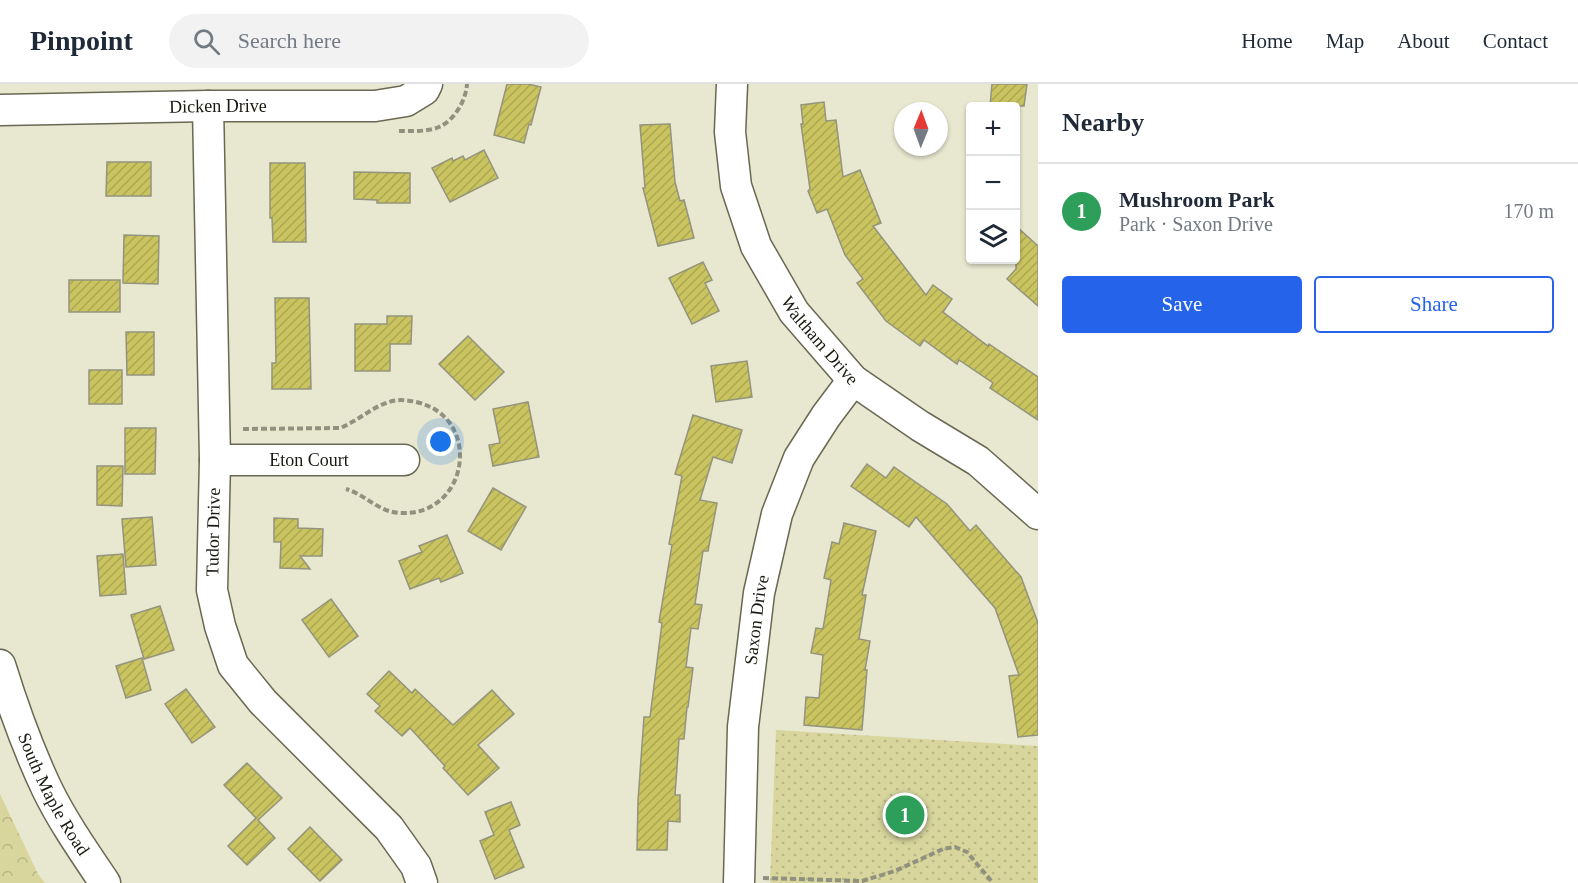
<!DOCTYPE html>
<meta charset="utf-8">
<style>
:root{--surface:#fff;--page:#f2f2f3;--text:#1f2937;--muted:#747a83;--line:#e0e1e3;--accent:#2563eb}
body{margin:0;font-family:Georgia,serif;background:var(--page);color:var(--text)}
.controls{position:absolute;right:18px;top:18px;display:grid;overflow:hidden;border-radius:6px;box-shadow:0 2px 4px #0004}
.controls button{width:54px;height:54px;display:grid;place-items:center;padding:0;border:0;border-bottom:2px solid var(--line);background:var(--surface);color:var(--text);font:30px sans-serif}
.compass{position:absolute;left:894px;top:18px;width:54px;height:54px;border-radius:50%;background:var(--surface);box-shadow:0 2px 4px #0004;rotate:1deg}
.you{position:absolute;left:441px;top:358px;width:21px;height:21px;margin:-15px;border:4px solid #fff;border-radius:50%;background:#1a73e8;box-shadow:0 0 0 9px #1a73e833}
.badge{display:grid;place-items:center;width:39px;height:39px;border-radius:50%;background:var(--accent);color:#fff;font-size:20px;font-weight:700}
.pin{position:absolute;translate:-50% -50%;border:3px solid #fff;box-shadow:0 2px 6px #0006}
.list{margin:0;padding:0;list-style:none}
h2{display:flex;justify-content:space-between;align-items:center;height:78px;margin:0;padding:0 24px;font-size:26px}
h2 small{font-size:20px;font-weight:400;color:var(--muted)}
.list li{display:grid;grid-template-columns:39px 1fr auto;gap:18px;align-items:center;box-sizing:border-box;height:96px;padding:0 24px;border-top:2px solid var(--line)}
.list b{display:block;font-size:22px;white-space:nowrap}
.list p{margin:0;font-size:20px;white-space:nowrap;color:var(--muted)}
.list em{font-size:20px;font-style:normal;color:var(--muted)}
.actions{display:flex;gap:12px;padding:18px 24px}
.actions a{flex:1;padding:14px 0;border:2px solid var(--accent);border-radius:6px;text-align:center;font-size:21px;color:var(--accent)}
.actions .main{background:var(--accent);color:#fff}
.icon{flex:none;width:33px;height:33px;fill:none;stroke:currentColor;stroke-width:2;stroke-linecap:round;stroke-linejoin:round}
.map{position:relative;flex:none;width:1038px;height:799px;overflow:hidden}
header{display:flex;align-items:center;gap:36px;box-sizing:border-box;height:84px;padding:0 30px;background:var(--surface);border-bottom:2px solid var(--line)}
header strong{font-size:28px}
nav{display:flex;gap:33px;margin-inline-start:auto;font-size:21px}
.search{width:420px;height:54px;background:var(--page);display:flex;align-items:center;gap:15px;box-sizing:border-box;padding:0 21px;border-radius:33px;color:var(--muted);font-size:22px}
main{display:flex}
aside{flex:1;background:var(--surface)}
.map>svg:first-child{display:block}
.forest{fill:url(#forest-crowns)}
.park{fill:url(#park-dots)}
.building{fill:url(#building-hatch);stroke:#94947e;stroke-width:1.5}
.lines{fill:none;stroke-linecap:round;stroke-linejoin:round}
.minor-casing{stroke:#696853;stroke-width:33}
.path{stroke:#91917f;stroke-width:4;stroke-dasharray:6 3;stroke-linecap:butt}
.minor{stroke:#fff;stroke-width:30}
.labels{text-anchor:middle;stroke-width:5;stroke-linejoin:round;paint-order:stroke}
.street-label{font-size:18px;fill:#1a1911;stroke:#fff}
</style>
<header>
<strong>Pinpoint</strong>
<div class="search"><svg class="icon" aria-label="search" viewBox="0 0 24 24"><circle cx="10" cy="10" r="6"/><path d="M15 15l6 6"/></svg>Search here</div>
<nav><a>Home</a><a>Map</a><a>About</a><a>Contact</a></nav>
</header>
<main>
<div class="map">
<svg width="1038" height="799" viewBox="0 0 1038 799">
<defs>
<pattern id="forest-crowns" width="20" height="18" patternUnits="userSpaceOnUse" patternTransform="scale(1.5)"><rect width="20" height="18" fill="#d8d69d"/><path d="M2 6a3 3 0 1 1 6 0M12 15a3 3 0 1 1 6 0" fill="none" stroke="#b9b786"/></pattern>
<pattern id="park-dots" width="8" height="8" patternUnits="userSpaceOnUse" patternTransform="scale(1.5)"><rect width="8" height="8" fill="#d8d69d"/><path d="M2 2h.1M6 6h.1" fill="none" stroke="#b9b786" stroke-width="1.8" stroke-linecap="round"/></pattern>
<pattern id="building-hatch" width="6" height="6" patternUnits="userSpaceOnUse" patternTransform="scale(1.5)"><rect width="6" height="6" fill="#c9c460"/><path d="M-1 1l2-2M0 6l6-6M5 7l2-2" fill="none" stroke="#aca852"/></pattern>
</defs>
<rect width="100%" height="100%" fill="#e8e8d0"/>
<path class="forest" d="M0,710L38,790L45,799H0Z"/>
<path class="park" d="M776,646L1038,662V799H770Z"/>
<g class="building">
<path d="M507,0H528L541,3L531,41L529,40L524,59L494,51Z"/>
<path d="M992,0H1027L1024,22H990Z"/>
<path d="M824,18L826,37L836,36L843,93L860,86L881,139L873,142L926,211L933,201L952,215L943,228L988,262L989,260L1038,293V336L990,304L993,299L959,276L957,280L924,256L920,262L886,237L857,199L863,195L845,171L827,125L817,129L808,107L810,105L801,40H803L801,21Z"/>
<path d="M670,40L675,98L680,117L684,116L694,154L658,162L643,104H645L640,41Z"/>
<path d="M484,66L498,94L450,118L432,84L452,74L453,77L463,72L465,76Z"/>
<path d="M107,78H151V112H106Z"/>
<path d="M270,79H305L306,158H273L272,134H270Z"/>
<path d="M354,88L410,89V119H377V116L354,115Z"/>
<path d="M1016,142L1038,162V222L1007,195L1016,185Z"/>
<path d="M124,151L159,152L158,200L123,199Z"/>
<path d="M703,178L712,196L705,199L719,227L692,240L669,194Z"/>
<rect x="69" y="196" width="51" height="32"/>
<path d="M275,214H309L311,305H272V279H276Z"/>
<path d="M387,232H412L411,260H390V287H355V240H387Z"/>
<path d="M126,248H154V291H127Z"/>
<path d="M468,252L504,288L475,316L439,280Z"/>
<path d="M747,277L752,313L716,318L711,282Z"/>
<rect x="89" y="286" width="33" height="34"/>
<path d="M528,318L539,373L493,382L489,361L500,359L493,325Z"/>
<path d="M693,331L742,346L732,379L713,373L700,416L717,419L708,467H703L695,520L702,521L698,545L691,544L686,583L693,584L688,623H687L684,655H679L675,711H680V738L668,737L667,766H637L638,717L644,633H650L662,539L659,538L672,461L669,460L682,392L675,390Z"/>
<path d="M125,344H156L155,390H125Z"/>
<path d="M867,380L886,394L894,383L947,420L970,447L976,441L1021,493L1038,539V651L1018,653L1009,592L1019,591L995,524L916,433L909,443L851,402Z"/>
<path d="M97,382H123L122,422L97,421Z"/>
<path d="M493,404L526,423L501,466L468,447Z"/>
<path d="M152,433L156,481L126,483L122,435Z"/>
<path d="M274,434L298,435V444L323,445L322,472H300L310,485L280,484L281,458H274Z"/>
<path d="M844,439L876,447L862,511H866L859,555L870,557L865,586H867L862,646L804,641L806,613L819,614L823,571L811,569L816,544L823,545L831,496L824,494L832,458L839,460Z"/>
<path d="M447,451L463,489L441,498L439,494L410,505L399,477L422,468L419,462Z"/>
<path d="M123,470L126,510L100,512L97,472Z"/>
<path d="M331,515L358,552L329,573L302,536Z"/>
<path d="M160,522L174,566L144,575L131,531Z"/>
<path d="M142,574L151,606L126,614L116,582Z"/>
<path d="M389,587L412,609L415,605L453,641L492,606L514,630L478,661L499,684L468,711L443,684L445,682L410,644L402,652L375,627L380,622L367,610Z"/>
<path d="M186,605L215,643L192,659L165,620Z"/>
<path d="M247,679L282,714L258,736L275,754L247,781L228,762L256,734L224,701Z"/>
<path d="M511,718L520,741L509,746L524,783L495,795L480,757L494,751L485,728Z"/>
<path d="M310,743L342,776L320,797L288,765Z"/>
</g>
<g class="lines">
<defs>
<g id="minor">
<path id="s1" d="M732,0L730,48L736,102L756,162L794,228L853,296L920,342L978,377L1038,430"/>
<path d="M208,22L215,376L212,506L220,542L233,581L263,618L389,744L416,782L422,799"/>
<path id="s2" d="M0,26L208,22H375L406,17L424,6L427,0"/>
<path id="s3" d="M215,376H404"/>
<path id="s4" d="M0,581C13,623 28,665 47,705C63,738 85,769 105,799"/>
<path id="s5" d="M739,799L743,643L759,509L777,430L799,374L826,332L853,296"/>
</g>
</defs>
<use href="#minor" class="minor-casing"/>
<g class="path">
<path d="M399,47C411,47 428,48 439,43C455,36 466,16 467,0"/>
<path d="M243,345L340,344C358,337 372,323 389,318C398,315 407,316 416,318C484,333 469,433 400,429C378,428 365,410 346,405"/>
<path d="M763,794L862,797L895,787L943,765L955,763L967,768L993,799"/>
</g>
<use href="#minor" class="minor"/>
</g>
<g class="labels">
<g class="street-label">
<text dy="6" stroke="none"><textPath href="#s2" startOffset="218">Dicken Drive</textPath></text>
<text dy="6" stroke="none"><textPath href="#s1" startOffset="280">Waltham Drive</textPath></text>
<text dy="6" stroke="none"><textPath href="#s3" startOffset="94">Eton Court</textPath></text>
<text transform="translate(213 448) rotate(-89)" y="6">Tudor Drive</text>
<text dy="6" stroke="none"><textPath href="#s5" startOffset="264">Saxon Drive</textPath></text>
<text dy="6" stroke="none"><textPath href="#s4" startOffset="140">South Maple Road</textPath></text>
</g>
</g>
</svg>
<div class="controls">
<button>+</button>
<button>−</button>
<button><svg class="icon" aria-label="layers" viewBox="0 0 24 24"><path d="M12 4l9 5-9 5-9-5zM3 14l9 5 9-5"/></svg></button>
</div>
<svg class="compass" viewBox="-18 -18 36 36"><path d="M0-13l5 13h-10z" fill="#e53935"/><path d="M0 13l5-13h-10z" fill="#747a83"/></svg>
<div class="you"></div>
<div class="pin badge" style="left:905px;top:731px;background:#2e9e5b">1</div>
</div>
<aside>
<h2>Nearby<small></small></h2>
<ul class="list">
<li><span class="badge" style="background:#2e9e5b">1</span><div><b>Mushroom Park</b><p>Park · Saxon Drive</p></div><em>170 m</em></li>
</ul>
<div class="actions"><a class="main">Save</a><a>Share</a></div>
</aside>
</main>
